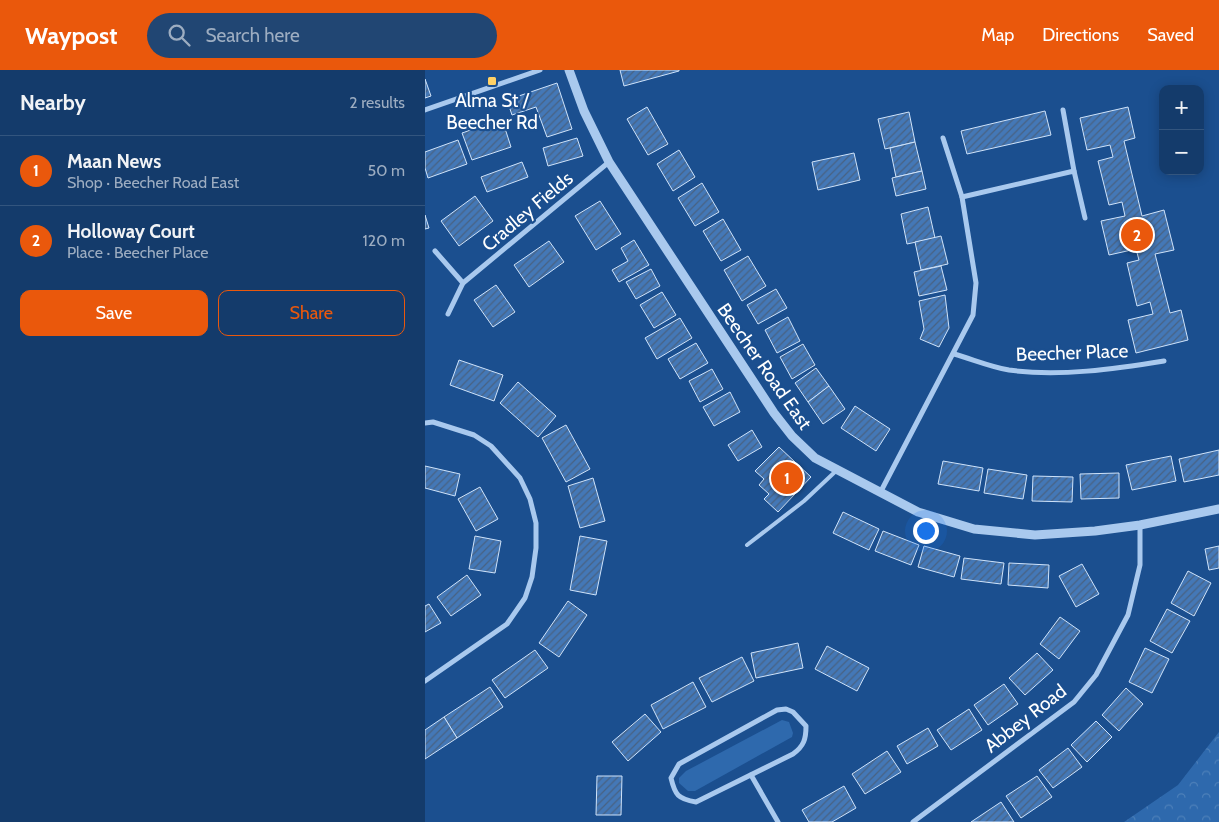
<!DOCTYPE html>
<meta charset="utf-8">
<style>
:root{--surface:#143b6b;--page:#214673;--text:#f1f3f6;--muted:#9dadc1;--line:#33557e;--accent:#ea580c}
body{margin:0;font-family:Cabin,sans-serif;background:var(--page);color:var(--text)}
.controls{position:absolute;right:15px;top:15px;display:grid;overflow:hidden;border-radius:10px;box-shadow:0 2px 12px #0003}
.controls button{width:45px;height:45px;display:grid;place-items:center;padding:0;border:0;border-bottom:1px solid var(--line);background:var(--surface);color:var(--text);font:25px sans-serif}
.you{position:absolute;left:500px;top:460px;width:18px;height:18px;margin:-12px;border:4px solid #fff;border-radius:50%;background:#1a73e8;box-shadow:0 0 0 8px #1a73e833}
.badge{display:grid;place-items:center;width:32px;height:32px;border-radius:50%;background:var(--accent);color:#fff;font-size:16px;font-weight:700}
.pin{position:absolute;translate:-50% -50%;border:2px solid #fff;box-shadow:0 1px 5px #0006}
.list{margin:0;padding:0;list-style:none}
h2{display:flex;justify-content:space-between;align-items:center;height:65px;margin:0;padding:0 20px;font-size:21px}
h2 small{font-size:16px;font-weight:400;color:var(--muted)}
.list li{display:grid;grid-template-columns:32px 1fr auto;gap:15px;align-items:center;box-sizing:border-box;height:70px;padding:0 20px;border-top:1px solid var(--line)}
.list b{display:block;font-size:19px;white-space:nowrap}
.list p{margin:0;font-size:16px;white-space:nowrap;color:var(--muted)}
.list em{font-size:16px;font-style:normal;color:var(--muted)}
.actions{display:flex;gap:10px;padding:15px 20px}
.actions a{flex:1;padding:11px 0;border:1px solid var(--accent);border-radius:10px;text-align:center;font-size:18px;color:var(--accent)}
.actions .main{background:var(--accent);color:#fff}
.icon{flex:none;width:28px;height:28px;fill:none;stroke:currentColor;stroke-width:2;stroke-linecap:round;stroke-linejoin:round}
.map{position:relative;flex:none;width:794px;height:752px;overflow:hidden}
header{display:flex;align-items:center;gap:30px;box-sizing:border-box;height:70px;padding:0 25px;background:var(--accent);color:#fff}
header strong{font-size:24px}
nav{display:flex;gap:28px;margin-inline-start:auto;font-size:18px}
.search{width:350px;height:45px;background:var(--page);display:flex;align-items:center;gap:12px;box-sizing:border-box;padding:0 18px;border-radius:28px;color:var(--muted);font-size:19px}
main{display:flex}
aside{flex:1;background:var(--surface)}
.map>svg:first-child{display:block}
.grass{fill:#2e69ad}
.forest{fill:url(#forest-crowns)}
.building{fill:url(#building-hatch);stroke:#cfe3fa}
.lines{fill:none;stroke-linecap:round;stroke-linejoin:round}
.service{stroke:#a9c9ee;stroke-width:4}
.minor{stroke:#a9c9ee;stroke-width:5}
.tertiary{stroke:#a9c9ee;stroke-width:9}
.poi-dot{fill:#ffd166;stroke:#1b4f8f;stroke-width:2}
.labels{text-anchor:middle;stroke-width:4.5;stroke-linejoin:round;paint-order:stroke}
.poi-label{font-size:19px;fill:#fff;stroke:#1b4f8f}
.street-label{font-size:19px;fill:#fff;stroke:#1b4f8f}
</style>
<header>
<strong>Waypost</strong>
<div class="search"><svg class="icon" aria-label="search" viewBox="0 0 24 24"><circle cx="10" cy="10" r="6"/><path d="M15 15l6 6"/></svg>Search here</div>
<nav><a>Map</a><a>Directions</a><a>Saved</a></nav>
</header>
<main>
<aside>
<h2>Nearby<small>2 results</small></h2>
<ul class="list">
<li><span class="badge">1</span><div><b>Maan News</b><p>Shop · Beecher Road East</p></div><em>50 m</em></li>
<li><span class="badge">2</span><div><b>Holloway Court</b><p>Place · Beecher Place</p></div><em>120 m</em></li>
</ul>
<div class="actions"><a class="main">Save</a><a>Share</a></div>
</aside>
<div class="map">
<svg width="794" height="752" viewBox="0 0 794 752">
<defs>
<pattern id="forest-crowns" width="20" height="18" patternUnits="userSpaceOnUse" patternTransform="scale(1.25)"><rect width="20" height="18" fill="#2e69ad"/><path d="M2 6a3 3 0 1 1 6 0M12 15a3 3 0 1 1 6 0" fill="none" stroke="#4d80b9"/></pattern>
<pattern id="building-hatch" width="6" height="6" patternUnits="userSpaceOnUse" patternTransform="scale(1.25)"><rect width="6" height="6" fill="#4478b7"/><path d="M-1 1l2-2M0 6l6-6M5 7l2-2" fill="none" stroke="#486282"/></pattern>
</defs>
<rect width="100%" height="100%" fill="#1b4f8f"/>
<path class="grass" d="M357,650L364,652L368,663L367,667L270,721H263L254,713V708L261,701Z"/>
<path class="forest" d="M794,662V752H699L753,715Z"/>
<g class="building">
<path d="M195,0H254V1L199,16Z"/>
<path d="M0,9L6,26L0,28Z"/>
<path d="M132,13L147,59L122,67L111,37L87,45L82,30Z"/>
<path d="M222,37L243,74L223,85L202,49Z"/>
<path d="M703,37L710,68L699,71L717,146L739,140L749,180L730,184L745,243L756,240L763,270L711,283L703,250L728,244L725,232L712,236L702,193L714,190L711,179L684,185L676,151L700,146L697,132L684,135L673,91L688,87L685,75L662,80L655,48Z"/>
<path d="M620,41L626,65L542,84L536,61Z"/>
<path d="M484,42L490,72L460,79L453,49Z"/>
<path d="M77,49L86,77L47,90L37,63Z"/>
<path d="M152,68L158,86L123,96L118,78Z"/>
<path d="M33,70L42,94L3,108L0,98V82Z"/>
<path d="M490,72L497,101L471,107L465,78Z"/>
<path d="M254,80L270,107L248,121L232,94Z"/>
<path d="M429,83L435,110L393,120L387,92Z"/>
<path d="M97,92L103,107L62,122L56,107Z"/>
<path d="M497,101L501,119L471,126L467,108Z"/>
<path d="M277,113L294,142L270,156L253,128Z"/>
<path d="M50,126L68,151L34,176L16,151Z"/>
<path d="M175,131L196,164L171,180L150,146Z"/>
<path d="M503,137L510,168L482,174L476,144Z"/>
<path d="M0,145L4,158L0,159Z"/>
<path d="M298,149L316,180L296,191L278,161Z"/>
<path d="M516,166L523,194L496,200L490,172Z"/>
<path d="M209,170L224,195L194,212L187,200L203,191L196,178Z"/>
<path d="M124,171L139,192L104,217L89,195Z"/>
<path d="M323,186L341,216L317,231L299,200Z"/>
<path d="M516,196L522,220L494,226L489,202Z"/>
<path d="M226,199L235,216L211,229L201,212Z"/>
<path d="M71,215L90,242L68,257L49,230Z"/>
<path d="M351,219L362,238L333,254L322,235Z"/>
<path d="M237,222L251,245L229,258L215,235Z"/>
<path d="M520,225L524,258L514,277L495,269L499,259L494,231Z"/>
<path d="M363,247L375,271L352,283L340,260Z"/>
<path d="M255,248L267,268L232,289L220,268Z"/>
<path d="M271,273L283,293L255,309L243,289Z"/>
<path d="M378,274L390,295L367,309L355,287Z"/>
<path d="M34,290L78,305L69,331L25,315Z"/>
<path d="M391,298L404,316L383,332L370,313Z"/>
<path d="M287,299L298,319L275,332L264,311Z"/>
<path d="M93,312L131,346L113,367L75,333Z"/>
<path d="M404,316L420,339L398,354L383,332Z"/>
<path d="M305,322L315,342L289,356L278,337Z"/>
<path d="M430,336L465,359L451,381L416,358Z"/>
<path d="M141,355L165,399L141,412L117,368Z"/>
<path d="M327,360L337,377L313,391L303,375Z"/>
<path d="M354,377L386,407L353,442L339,429L344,424L334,415L339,409L330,401Z"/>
<path d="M794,380V405L759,412L754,389Z"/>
<path d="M746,386L751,411L707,420L701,395Z"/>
<path d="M518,391L558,398L554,421L513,414Z"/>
<path d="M0,396L35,404L30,426L0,418Z"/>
<path d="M563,399L602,405L598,429L559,423Z"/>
<path d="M694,403V428L656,429L655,404Z"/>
<path d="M608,406L648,407L647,432L607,431Z"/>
<path d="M168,408L180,451L155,458L143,416Z"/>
<path d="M55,417L73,449L51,461L33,429Z"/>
<path d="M418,442L454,459L444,480L408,463Z"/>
<path d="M458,461L494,475L486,495L450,481Z"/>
<path d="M50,466L76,471L70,503L44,499Z"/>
<path d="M155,466L182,471L171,525L145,520Z"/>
<path d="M499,476L535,486L529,507L493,497Z"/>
<path d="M794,476V498L784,500L780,479Z"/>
<path d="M539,488L579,493L576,514L536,509Z"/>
<path d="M584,493L624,495L623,518L583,515Z"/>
<path d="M657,494L674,524L651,537L634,506Z"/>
<path d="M763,501L786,513L769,546L746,533Z"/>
<path d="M42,505L56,525L26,546L12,527Z"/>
<path d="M143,531L162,545L134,587L114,573Z"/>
<path d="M4,534L16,553L0,562V536Z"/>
<path d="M742,539L765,551L747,583L725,571Z"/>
<path d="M635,547L655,561L634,589L615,574Z"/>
<path d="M373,573L378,598L331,608L326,583Z"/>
<path d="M402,576L444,598L432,621L390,599Z"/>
<path d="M720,578L744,589L727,623L704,612Z"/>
<path d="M110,580L123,598L80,628L67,610Z"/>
<path d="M612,583L628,600L600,625L584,608Z"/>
<path d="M317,587L329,611L287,632L274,608Z"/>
<path d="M268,612L281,637L238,659L226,635Z"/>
<path d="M579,614L593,634L563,655L549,635Z"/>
<path d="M65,617L78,637L32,668L19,647Z"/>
<path d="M701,618L718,634L694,661L677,645Z"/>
<path d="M544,639L557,660L526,680L512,660Z"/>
<path d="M220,644L236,662L203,691L187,672Z"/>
<path d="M19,647L32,668L0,689V660Z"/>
<path d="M671,651L687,667L662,692L646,675Z"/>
<path d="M503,658L513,676L482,694L472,676Z"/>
<path d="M643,678L657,697L628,718L614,700Z"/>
<path d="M462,681L476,702L440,724L427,704Z"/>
<path d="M172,706H197L196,745H171Z"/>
<path d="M612,706L627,727L596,748L581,726Z"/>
<path d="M419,716L431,738L407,752H384L377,740Z"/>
<path d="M576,732L589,752H546Z"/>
</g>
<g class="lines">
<path class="service" d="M322,475L379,431L412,400"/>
<g class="minor">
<path d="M0,40L115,0"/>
<path d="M638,40L649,101"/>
<path d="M537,127L649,101L660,148"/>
<path d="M10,181L38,213L23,244"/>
<path d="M38,213L184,92"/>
<path d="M529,284C547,289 566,297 584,300C633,307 691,299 739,291"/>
<path d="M0,353L8,352L30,359L49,365L66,376L95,408L105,429L111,453V478L107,507L100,528L82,554L0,611"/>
<path d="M455,423L548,245L551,213L537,127L518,68"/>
<path d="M361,639L368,642L381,656C381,669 379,676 368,684L271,732C253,729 250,725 246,708L254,694L352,640Z"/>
<path d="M326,705L353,752"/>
<path d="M488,752L649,632L671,605L703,545L715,495V455"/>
</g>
<path class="tertiary" d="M144,0L159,41L184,92L349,343L367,366L390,388L493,442L549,459L610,465L670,461L715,455L794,439"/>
</g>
<rect class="poi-dot" x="62" y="6" width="10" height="10" rx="2.5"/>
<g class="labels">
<g class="poi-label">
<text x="67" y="37">Alma St /<tspan x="67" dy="22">Beecher Rd</tspan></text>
</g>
<g class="street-label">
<text transform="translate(102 141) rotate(-40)" y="7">Cradley Fields</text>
<text transform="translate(647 282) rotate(-2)" y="7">Beecher Place</text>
<text transform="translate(340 296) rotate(55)" y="7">Beecher Road East</text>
<text transform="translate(600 648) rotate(-38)" y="7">Abbey Road</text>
</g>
</g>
</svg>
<div class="controls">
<button>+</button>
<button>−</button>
</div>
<div class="you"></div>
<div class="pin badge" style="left:362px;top:408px">1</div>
<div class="pin badge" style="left:712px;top:165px">2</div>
</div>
</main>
